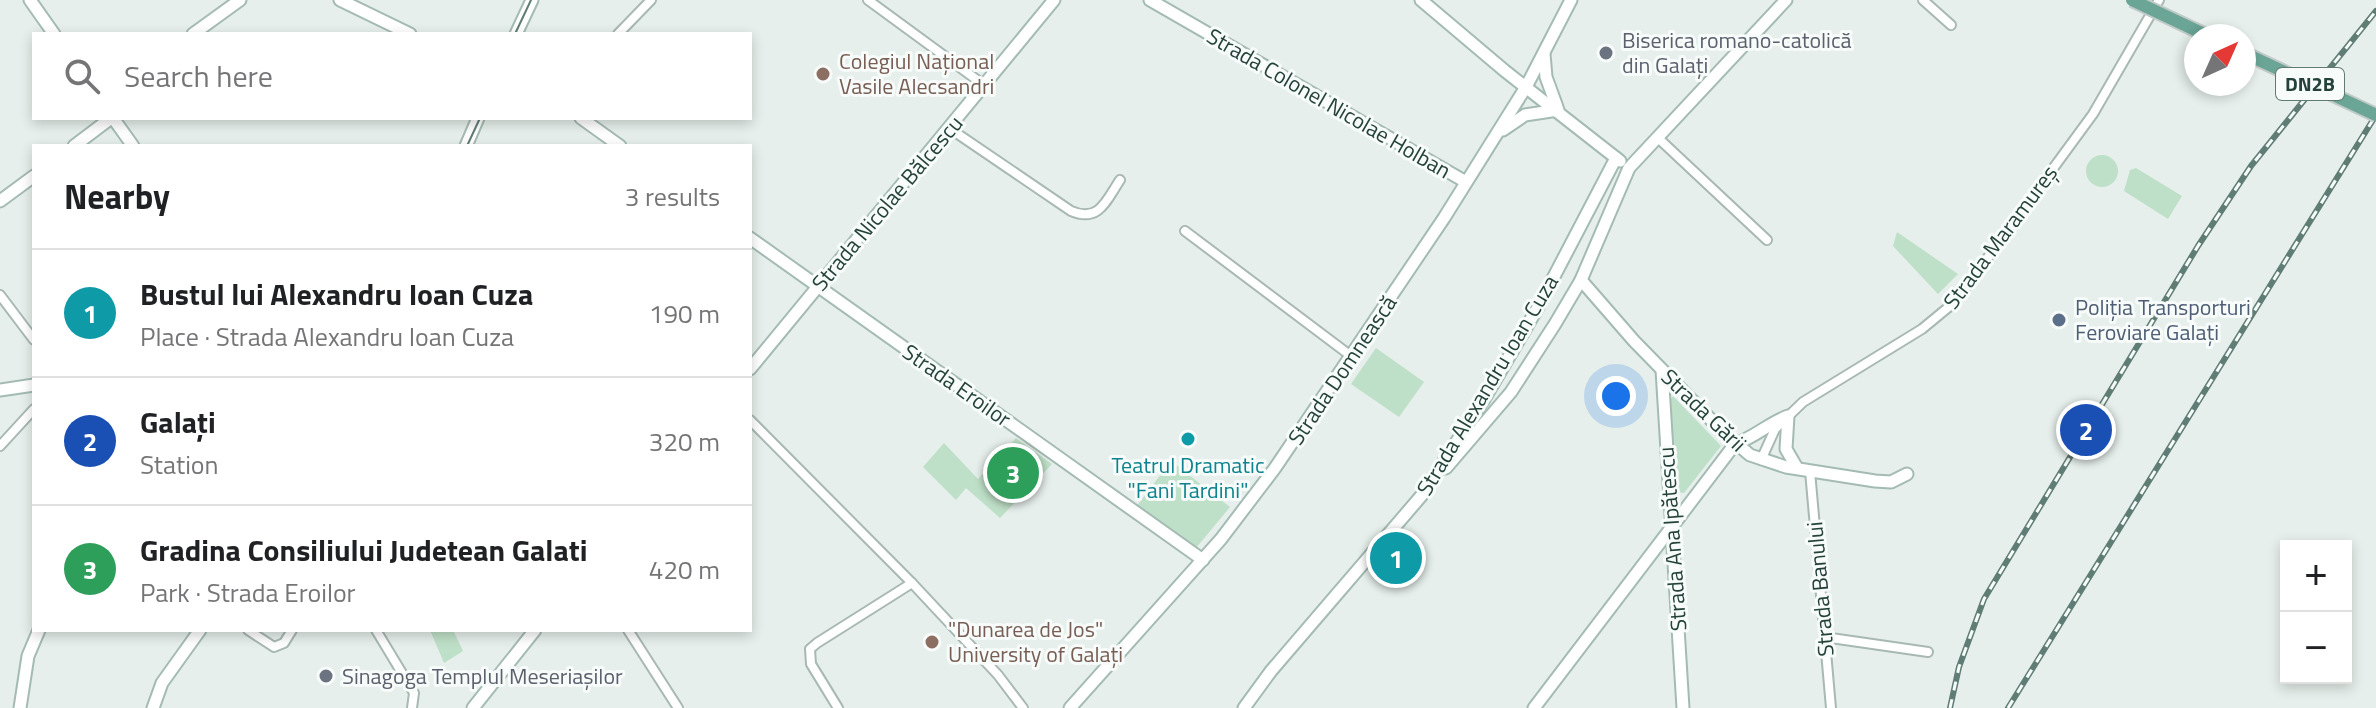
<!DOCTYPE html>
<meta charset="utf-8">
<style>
:root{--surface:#fff;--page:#f2f2f2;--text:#202124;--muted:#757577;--line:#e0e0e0;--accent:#2563eb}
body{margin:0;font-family:"Titillium Web",sans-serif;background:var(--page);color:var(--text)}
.controls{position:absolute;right:24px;bottom:24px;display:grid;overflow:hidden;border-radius:0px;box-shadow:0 4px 12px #0003}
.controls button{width:72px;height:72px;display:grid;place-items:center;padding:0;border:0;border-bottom:2px solid var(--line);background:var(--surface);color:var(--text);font:40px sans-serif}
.compass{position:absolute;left:2184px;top:24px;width:72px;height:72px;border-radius:50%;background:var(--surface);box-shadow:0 4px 12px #0003;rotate:45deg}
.you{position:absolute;left:1616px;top:396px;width:28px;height:28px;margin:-20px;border:6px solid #fff;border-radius:50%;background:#1a73e8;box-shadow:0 0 0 12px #1a73e833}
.badge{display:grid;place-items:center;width:52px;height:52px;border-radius:50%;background:var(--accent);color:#fff;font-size:26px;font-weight:700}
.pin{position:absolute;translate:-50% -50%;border:4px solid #fff;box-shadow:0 2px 8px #0006}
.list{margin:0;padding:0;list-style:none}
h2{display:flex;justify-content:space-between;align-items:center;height:104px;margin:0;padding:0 32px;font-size:34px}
h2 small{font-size:26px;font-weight:400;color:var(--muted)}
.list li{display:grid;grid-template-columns:52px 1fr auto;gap:24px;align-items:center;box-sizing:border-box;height:128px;padding:0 32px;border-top:2px solid var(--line)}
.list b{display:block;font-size:30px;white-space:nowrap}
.list p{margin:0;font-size:26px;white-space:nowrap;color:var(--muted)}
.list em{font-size:26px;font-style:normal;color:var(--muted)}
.icon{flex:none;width:44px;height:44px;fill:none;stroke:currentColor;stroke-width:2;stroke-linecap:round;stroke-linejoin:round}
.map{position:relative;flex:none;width:2376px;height:708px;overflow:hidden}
.search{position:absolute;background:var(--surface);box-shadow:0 4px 12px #0003;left:32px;top:32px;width:720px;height:88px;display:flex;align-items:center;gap:20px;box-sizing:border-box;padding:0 28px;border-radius:0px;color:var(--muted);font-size:30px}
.panel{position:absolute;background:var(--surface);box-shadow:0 4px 12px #0003;left:32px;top:144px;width:720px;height:488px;border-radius:0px}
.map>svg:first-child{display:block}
.green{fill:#bfe0c8}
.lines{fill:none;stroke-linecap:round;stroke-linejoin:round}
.street-casing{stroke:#a8b8b2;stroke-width:12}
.secondary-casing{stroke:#a4bbb3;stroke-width:15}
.street{stroke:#fff;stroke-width:8}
.secondary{stroke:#fff;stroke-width:11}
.tram{stroke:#5f7d75;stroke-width:2}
.rail-casing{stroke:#5f7d75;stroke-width:6}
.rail{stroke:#f7fbf9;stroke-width:3;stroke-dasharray:9;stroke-linecap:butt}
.primary-bridge-casing{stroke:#c2cac8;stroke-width:16;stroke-linecap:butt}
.primary-bridge{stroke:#6aa596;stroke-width:12}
.worship-dot{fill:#6b7280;stroke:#f7fbf9;stroke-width:3}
.education-dot{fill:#8d6e63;stroke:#f7fbf9;stroke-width:3}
.service-dot{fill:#5c6f8a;stroke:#f7fbf9;stroke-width:3}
.culture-dot{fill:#0f9aa8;stroke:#f7fbf9;stroke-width:3}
.labels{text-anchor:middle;stroke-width:6;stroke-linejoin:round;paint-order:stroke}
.shield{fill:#f7fbf9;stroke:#637a73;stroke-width:2}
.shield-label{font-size:20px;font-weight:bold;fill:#24423a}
.worship-label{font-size:22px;fill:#5b616d;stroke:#f7fbf9;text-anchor:start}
.education-label{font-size:22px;fill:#785e54;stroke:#f7fbf9;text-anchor:start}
.street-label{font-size:22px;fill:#24423a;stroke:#f7fbf9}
.service-label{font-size:22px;fill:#4e5e75;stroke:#f7fbf9;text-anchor:start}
.culture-label{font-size:22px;fill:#0d838f;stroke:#f7fbf9}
</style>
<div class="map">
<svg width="2376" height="708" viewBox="0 0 2376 708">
<rect width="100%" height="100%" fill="#e6efeb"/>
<g class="green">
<circle cx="2102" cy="171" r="16"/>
<path d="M2136,168L2182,196L2168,219L2124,191L2130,170Z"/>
<path d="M1897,232L1958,274L1938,294L1893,246Z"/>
<path d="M1376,348L1424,382L1399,417L1351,384Z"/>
<path d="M1673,396L1721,446L1684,493L1678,492L1676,488L1671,399Z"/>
<path d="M1016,438L1052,464L1000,518L966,488L956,500L923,467L944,443L978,479Z"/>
<path d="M1171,461L1230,507L1196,548L1136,507Z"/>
<path d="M430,630H453L463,651L444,663Z"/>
</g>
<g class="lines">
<defs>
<g id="street">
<path d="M868,0L984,85"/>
<path d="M1923,0L1951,25"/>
<path d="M618,34L651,0"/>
<path d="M949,128L1071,211C1099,223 1106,201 1120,180"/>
<path d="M1657,137L1767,240"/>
<path d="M1185,231L1351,356"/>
<path d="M0,295L34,340"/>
<path d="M750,420L912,583L998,675L1023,708"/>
<path d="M0,446L34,409"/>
<path d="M1761,460L1775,429L1803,402L1922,329L1956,301L2093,114L2159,0"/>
<path d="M1810,471L1831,708"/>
<path d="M248,630L274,647L284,643L292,630"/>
<path d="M376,630L414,693L412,708"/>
<path d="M628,630L678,708"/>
<path d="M1824,637L1928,652"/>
<path d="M838,708L811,664L810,649L817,643L912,583"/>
</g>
<g id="secondary">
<path d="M30,0L54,34"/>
<path d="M340,0L410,34"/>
<path d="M1150,0L1466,182"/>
<path d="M1421,0L1505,71L1620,161"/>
<path d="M193,34L240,0"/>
<path d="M516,34L532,0"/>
<path d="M1544,54L1546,77L1557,107"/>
<path d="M113,118L133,146"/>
<path d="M581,118L620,146"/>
<path d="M1503,130L1525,115L1558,110"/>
<path d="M74,146L111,118"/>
<path d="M466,146L478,118"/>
<path d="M0,201L34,176"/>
<path d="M750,238L1203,560"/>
<path d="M1581,280L1634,341L1724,433L1750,455L1786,467L1875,481L1891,482L1907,474"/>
<path d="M750,369L1054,0"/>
<path d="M1662,370L1683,708"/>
<path d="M0,390L34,385"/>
<path d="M1735,444C1755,437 1769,423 1788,416L1786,449L1797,468"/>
<path d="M1446,468L1511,392L1555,324L1581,280L1629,168L1786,0"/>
<path d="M20,708L28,656L39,630"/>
<path d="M153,708L162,683L200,630"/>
<path d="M473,708L535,630"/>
<path d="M1070,708L1221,539L1275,468L1444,218L1526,87L1571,0"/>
<path d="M1244,708L1271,671L1422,495L1483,401L1537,309L1616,158"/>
<path d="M1534,708L1735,444"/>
</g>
</defs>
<use href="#street" class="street-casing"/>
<use href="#secondary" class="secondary-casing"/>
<use href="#street" class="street"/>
<use href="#secondary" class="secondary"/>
<g class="tram">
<path d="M515,34L531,0"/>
<path d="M467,146L480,118"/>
</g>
<defs>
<g id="rail">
<path d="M1950,708L1959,667L1984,599L2198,246L2251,166L2376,11"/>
<path d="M2008,708L2376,115"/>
</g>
</defs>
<use href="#rail" class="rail-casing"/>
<use href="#rail" class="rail"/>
<defs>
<g id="primary-bridge">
<path d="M2132,0L2208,36"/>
<path d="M2244,53L2376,115"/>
</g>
</defs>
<use href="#primary-bridge" class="primary-bridge-casing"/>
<use href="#primary-bridge" class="primary-bridge"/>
</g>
<g class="worship-dot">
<circle cx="1606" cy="53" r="8"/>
<circle cx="326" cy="676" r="8"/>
</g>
<g class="education-dot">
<circle cx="823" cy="74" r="8"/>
<circle cx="932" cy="642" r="8"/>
</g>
<circle class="service-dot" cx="2059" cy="320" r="8"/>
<circle class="culture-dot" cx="1188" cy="439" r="8"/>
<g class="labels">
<rect class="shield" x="2276" y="68" width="68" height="32" rx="6"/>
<g class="shield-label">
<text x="2310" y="91">DN2B</text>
</g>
<g class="worship-label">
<text x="1622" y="48">Biserica romano-catolică<tspan x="1622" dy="25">din Galați</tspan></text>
<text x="342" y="684">Sinagoga Templul Meseriașilor</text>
</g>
<g class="education-label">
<text x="839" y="69">Colegiul Național<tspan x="839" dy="25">Vasile Alecsandri</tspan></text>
<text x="948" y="637">"Dunarea de Jos"<tspan x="948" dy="25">University of Galați</tspan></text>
</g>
<g class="street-label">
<text transform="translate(1329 103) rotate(30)" y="8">Strada Colonel Nicolae Holban</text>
<text transform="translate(887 203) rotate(-50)" y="8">Strada Nicolae Bălcescu</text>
<text transform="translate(2000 237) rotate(-53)" y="8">Strada Maramureș</text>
<text transform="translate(1342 370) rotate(-56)" y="8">Strada Domnească</text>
<text transform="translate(957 385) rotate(35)" y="8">Strada Eroilor</text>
<text transform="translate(1487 385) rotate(-59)" y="8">Strada Alexandru Ioan Cuza</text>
<text transform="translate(1704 410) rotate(44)" y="8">Strada Gării</text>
<text transform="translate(1672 539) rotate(-94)" y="8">Strada Ana Ipătescu</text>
<text transform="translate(1820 589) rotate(-95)" y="8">Strada Banului</text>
</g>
<g class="service-label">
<text x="2075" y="315">Poliția Transporturi<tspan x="2075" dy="25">Feroviare Galați</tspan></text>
</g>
<g class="culture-label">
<text x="1188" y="473">Teatrul Dramatic<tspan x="1188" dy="25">"Fani Tardini"</tspan></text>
</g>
</g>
</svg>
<div class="controls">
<button>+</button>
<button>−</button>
</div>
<svg class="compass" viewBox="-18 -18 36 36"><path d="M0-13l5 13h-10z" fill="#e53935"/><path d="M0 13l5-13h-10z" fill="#757577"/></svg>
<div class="you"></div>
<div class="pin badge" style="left:1396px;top:558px;background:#0f9aa8">1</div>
<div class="pin badge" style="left:2086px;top:430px;background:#1a4fb4">2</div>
<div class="pin badge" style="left:1013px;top:473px;background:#2e9e5b">3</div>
<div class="search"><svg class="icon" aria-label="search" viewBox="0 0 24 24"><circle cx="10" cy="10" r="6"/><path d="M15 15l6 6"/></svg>Search here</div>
<section class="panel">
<h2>Nearby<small>3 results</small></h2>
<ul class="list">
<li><span class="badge" style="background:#0f9aa8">1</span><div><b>Bustul lui Alexandru Ioan Cuza</b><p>Place · Strada Alexandru Ioan Cuza</p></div><em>190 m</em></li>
<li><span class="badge" style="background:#1a4fb4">2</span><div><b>Galați</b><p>Station</p></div><em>320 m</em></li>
<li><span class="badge" style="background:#2e9e5b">3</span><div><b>Gradina Consiliului Judetean Galati</b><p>Park · Strada Eroilor</p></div><em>420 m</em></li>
</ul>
</section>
</div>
